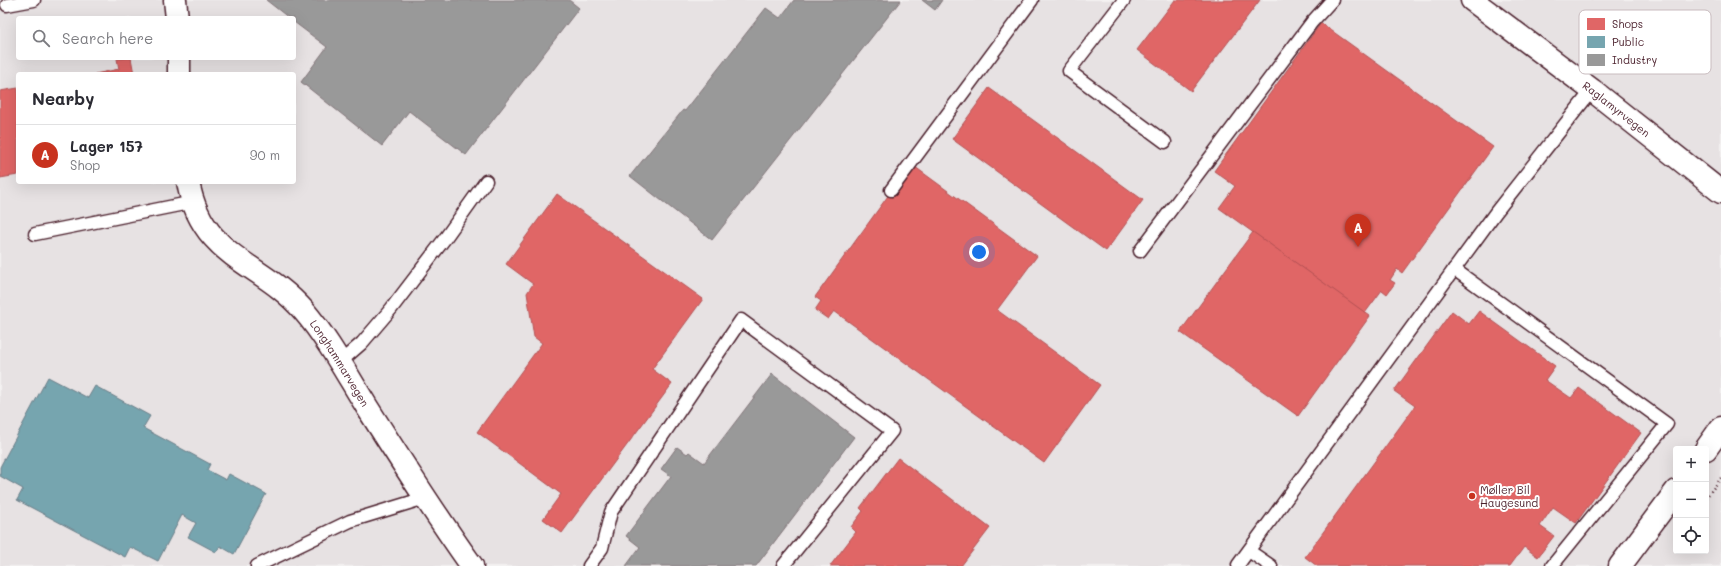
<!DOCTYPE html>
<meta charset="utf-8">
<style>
:root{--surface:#fff;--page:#f2f2f3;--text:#2b2b33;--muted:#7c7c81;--line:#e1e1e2;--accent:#c8321e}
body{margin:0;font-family:Mali,sans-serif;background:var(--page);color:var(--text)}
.controls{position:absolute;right:12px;bottom:12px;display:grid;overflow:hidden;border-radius:4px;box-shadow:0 4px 16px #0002}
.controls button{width:36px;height:36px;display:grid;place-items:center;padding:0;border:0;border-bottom:1px solid var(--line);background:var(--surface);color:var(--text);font:20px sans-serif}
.you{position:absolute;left:979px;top:252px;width:14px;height:14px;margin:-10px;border:3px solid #fff;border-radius:50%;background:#1a73e8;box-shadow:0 0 0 6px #1a73e833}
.badge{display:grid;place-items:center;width:26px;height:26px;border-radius:50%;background:var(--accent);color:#fff;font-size:13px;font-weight:700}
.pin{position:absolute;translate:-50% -33px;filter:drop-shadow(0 1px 2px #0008)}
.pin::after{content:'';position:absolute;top:21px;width:14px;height:12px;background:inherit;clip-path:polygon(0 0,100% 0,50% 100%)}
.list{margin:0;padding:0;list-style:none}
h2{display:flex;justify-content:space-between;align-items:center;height:52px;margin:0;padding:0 16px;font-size:17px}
h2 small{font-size:13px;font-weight:400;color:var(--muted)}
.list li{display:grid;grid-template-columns:26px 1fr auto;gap:12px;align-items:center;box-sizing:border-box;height:60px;padding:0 16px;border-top:1px solid var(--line)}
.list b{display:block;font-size:15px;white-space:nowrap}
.list p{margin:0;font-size:13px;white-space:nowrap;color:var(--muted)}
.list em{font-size:13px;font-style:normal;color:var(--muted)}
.icon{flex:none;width:22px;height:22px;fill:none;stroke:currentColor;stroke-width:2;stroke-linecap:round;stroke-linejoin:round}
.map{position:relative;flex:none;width:1721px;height:566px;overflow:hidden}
.search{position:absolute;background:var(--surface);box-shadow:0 4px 16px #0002;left:16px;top:16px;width:280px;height:44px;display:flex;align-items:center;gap:10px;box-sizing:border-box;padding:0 14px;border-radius:4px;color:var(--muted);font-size:15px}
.panel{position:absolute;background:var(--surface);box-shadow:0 4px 16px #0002;left:16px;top:72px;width:280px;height:112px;border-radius:4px}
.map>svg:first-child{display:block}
.built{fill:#e7e2e3;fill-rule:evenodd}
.shops{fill:#e06666;stroke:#b35154}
.public{fill:#76a5af;stroke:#697d87}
.industry{fill:#999;stroke:#817478}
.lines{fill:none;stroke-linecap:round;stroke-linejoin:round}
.lane-casing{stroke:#4a1f2b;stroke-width:15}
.secondary-casing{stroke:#4a1f2b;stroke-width:25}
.path{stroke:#4a1f2b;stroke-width:2.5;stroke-dasharray:1 3;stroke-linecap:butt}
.lane{stroke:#fff;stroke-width:12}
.secondary{stroke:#fff;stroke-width:22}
.poi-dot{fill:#c8321e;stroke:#fff;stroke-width:1.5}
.labels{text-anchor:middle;stroke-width:4;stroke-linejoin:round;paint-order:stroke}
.street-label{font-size:11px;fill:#4a1f2b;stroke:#fff}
.poi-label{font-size:11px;fill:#4a1f2b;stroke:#fff;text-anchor:start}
.key{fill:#fff;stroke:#c9bcbf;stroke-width:1}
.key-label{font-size:11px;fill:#4a1f2b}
</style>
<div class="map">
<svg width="1721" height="566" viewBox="0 0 1721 566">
<rect width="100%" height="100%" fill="#f4f2f2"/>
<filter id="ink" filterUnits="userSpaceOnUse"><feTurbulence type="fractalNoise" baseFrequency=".025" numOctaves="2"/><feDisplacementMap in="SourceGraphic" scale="8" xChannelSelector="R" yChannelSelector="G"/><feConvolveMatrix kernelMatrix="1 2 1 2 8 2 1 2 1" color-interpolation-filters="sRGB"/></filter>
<g filter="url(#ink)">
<path class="built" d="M0,0H1721V566H0ZM18,18H294V58H18ZM18,74H294V182H18ZM1676,449H1706V551H1676Z"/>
<g class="shops">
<path d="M1175,0H1260L1191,91L1137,50Z"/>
<path d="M1321,23L1493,147L1402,273L1397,269L1390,280L1395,283L1387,294L1382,290L1365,313L1219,208L1235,186L1214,171Z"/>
<path d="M131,58L134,74H95L119,69L117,59Z"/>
<path d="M18,88V175L0,178V91Z"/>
<path d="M989,88L1143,200L1106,251L952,139Z"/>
<path d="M911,164L1037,256L997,310L1100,385L1044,463L834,311L828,319L815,310L821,301L815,297Z"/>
<path d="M557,194L703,299L652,369L672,384L562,533L543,519L561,494L477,432L542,343L534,337L527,293L533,284L506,264Z"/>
<path d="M1253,232L1370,316L1298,416L1180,332Z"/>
<path d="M1452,311L1469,324L1479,311L1555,366L1545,380L1571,398L1579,388L1641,433L1576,523L1553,507L1540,526L1554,536L1538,557L1524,547L1510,566H1317L1305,557L1415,406L1394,391Z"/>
<path d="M898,458L990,528L961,566H830L856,532L851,527L863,511L860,508Z"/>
</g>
<path class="public" d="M48,377L88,398L95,386L150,416L143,428L210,464L207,470L226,480L229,474L266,494L234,554L220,546L216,552L188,537L196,523L182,515L158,561L130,547L125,557L17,500L23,489L0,476V467Z"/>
<g class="industry">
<path d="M266,0H569L579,8L466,155L409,111L382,146L301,82L327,47L294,22V18H289Z"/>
<path d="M794,0H901L712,240L630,176L683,110L685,111L766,8L780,18Z"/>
<path d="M922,0H942L935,10Z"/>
<path d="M772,374L854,437L756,566H626L640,547L626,536L671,476L661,469L677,447L687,454L689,452L704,463Z"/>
</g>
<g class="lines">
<defs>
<g id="lane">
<path d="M1124,0L1069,71L1165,142"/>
<path d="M7,5L34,0"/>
<path d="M891,190L1032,0"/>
<path d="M35,234L194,202"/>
<path d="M1140,251L1312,22L1332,0"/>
<path d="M1454,269L1667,424L1552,566"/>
<path d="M339,363L362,343L391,309L446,237L486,181"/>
<path d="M1249,551L1271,566"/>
<path d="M1238,565L1496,212L1592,90"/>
<path d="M257,566L350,521L425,498"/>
<path d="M589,566L602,548L611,512L741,320L892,431L783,566"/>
</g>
<g id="secondary">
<path d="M175,0L177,18"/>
<path id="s1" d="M1472,0L1592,90L1721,192"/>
<path d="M179,58V74"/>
<path id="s2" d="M188,182C202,259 261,261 304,311C328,339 347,375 367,407C401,461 435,514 472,566"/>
<path d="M1706,449L1721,428"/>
<path d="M1620,566L1676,491"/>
</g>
</defs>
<use href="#lane" class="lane-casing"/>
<use href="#secondary" class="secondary-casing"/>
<path class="path" d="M1706,498L1721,478"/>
<use href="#lane" class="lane"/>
<use href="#secondary" class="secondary"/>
</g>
</g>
<circle class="poi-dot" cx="1472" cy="496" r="4"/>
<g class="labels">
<g class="street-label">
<text dy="4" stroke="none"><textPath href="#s1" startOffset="181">Raglamyrvegen</textPath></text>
<text dy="4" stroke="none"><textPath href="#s2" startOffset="242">Longhammarvegen</textPath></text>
</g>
<g class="poi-label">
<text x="1480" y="494">Møller Bil<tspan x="1480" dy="13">Haugesund</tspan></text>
</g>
</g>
<rect x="1579" y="10" width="132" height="64" rx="6" class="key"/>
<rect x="1587" y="18" width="18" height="12" fill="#e06666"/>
<rect x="1587" y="36" width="18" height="12" fill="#76a5af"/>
<rect x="1587" y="54" width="18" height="12" fill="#999"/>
<g class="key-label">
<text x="1612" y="28">Shops</text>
<text x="1612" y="46">Public</text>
<text x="1612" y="64">Industry</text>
</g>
</svg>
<div class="controls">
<button>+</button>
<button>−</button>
<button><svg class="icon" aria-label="locate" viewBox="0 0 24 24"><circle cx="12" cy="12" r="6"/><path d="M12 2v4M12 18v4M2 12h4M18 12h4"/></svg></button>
</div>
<div class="you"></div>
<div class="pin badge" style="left:1358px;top:247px">A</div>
<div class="search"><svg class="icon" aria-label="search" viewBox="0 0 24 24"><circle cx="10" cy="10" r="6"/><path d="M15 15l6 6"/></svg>Search here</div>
<section class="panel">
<h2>Nearby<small></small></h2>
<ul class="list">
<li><span class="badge">A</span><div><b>Lager 157</b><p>Shop</p></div><em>90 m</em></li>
</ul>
</section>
</div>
